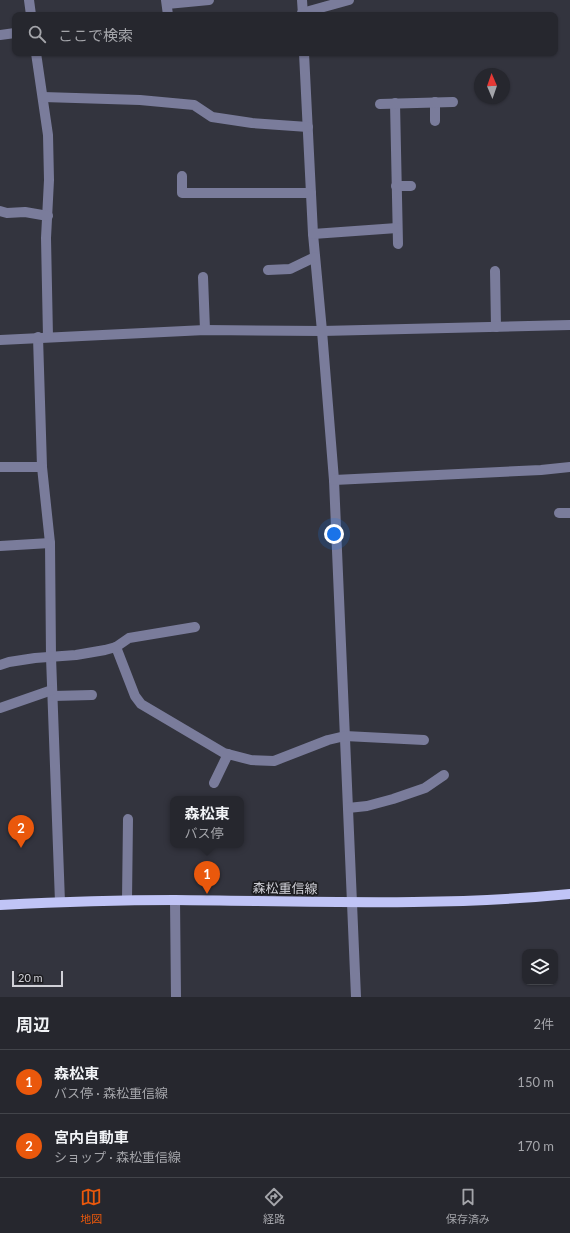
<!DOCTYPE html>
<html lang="ja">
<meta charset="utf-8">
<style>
:root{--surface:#26272e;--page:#32333a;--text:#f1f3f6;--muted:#a4a5aa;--line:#42444a;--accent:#ea580c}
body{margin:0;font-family:Lato,"Noto Sans JP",sans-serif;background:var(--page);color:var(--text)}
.controls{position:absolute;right:12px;bottom:12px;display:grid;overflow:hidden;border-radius:8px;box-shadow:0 1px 3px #0004}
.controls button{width:36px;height:36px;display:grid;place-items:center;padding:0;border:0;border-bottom:1px solid var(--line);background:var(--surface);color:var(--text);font:20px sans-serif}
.compass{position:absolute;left:474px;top:68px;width:36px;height:36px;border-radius:50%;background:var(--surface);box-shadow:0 1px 3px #0004;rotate:358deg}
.scale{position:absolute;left:12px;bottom:10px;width:51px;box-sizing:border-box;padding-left:4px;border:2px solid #d0d0d7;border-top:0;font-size:11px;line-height:14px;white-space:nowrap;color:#d0d0d7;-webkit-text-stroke:3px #1c1c20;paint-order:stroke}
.you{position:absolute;left:334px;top:534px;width:14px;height:14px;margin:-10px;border:3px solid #fff;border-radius:50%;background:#1a73e8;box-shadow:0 0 0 6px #1a73e833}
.badge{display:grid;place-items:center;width:26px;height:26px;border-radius:50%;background:var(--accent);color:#fff;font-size:13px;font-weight:700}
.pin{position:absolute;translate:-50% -33px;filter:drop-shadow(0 1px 2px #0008)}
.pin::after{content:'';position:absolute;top:21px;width:14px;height:12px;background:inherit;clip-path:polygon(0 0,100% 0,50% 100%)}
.popup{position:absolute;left:170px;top:796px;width:74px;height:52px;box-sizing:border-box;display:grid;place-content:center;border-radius:8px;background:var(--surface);filter:drop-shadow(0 1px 3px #0005);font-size:13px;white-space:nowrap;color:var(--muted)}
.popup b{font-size:15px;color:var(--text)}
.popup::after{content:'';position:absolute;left:50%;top:100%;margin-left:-8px;border:8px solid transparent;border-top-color:var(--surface)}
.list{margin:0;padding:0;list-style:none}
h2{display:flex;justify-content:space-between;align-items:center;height:52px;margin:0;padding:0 16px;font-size:17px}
h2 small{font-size:13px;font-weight:400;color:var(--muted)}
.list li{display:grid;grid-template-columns:26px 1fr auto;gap:12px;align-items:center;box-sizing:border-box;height:64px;padding:0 16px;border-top:1px solid var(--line)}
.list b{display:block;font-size:15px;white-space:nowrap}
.list p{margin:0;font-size:13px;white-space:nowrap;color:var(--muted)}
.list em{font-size:13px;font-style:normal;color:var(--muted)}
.icon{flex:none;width:22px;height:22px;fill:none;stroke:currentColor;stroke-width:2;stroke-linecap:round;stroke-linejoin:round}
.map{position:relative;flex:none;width:570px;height:997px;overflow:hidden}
.search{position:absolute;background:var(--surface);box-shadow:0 1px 3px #0004;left:12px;right:12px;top:12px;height:44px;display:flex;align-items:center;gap:10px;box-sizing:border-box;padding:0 14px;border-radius:8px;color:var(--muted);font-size:15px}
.sheet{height:180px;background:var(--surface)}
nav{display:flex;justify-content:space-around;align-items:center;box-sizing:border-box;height:56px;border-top:1px solid var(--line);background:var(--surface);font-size:11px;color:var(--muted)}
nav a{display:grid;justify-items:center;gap:2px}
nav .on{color:var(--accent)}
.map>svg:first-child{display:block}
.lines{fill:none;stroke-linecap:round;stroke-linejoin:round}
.minor{stroke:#7a7c9b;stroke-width:10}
.major{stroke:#c0c4f6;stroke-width:10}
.labels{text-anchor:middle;stroke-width:3.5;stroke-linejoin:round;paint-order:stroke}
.street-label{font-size:13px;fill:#d0d0d7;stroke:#1c1c20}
</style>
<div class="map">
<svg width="570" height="997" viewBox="0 0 570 997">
<rect width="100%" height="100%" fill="#33343e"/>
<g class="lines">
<g class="minor">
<path d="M29,0L31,15"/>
<path d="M166,0L168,15"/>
<path d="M302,0L303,15"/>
<path d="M167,4L209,0"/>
<path d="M302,13L349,0"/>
<path d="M0,35L15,33"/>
<path d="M36,53L48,135L49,180L46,238L48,337"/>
<path d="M304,53L313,234L322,331L334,480L356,997"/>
<path d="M43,97L140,100L194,105L212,117L252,123L308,127"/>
<path d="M435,102V121"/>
<path d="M395,103L398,244"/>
<path d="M380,104L453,102"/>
<path d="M182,176V193H311"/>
<path d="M396,186H411"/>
<path d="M0,211L7,213L25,212L48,216"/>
<path d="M313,234L397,228"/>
<path d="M268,270L290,269L315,257"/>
<path d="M495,271L496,327"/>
<path d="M203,277L205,330"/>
<path d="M38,337L42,467L50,543L51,657L60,902"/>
<path d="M0,340L205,330L322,331L570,325"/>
<path d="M0,467H42"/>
<path d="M334,480L541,470L570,467"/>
<path d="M559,513H570"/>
<path d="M0,546L50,543"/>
<path d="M116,647L135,696L141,704L224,753L251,760L274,761L328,740L345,736L424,740"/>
<path d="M0,665L9,662L35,658L76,655L105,650L116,647L129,638L195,627"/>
<path d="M53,696L92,695"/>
<path d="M0,708L52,690"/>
<path d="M214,783L228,754"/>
<path d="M348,808L367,806L393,799L425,788L444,775"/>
<path d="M127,900L128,819"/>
<path d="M175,900L176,997"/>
</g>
<path class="major" d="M0,905C58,902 117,900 175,900C306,901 439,907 570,894"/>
</g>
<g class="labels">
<g class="street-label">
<text transform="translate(285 888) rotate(1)" y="5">森松重信線</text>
</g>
</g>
</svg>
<div class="controls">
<button><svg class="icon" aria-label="layers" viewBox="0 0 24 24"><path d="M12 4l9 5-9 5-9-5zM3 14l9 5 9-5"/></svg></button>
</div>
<svg class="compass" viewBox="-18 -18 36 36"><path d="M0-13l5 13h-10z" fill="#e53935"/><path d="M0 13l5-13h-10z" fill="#a4a5aa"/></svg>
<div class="scale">20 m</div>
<div class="you"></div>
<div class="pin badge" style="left:207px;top:894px">1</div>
<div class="popup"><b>森松東</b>バス停</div>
<div class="pin badge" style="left:21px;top:848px">2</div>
<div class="search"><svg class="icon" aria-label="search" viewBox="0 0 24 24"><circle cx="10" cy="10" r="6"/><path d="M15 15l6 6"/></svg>ここで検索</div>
</div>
<section class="sheet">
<h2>周辺<small>2件</small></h2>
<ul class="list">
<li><span class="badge">1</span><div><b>森松東</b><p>バス停 · 森松重信線</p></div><em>150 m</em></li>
<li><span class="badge">2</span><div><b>宮内自動車</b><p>ショップ · 森松重信線</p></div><em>170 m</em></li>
</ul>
</section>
<nav>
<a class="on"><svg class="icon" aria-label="map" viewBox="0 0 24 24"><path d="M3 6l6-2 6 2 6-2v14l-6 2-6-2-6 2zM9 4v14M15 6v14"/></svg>地図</a>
<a><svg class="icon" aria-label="directions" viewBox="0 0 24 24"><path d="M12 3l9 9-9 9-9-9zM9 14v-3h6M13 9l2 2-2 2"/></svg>経路</a>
<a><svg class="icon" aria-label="saved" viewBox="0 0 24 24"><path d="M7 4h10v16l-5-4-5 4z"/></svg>保存済み</a>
</nav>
